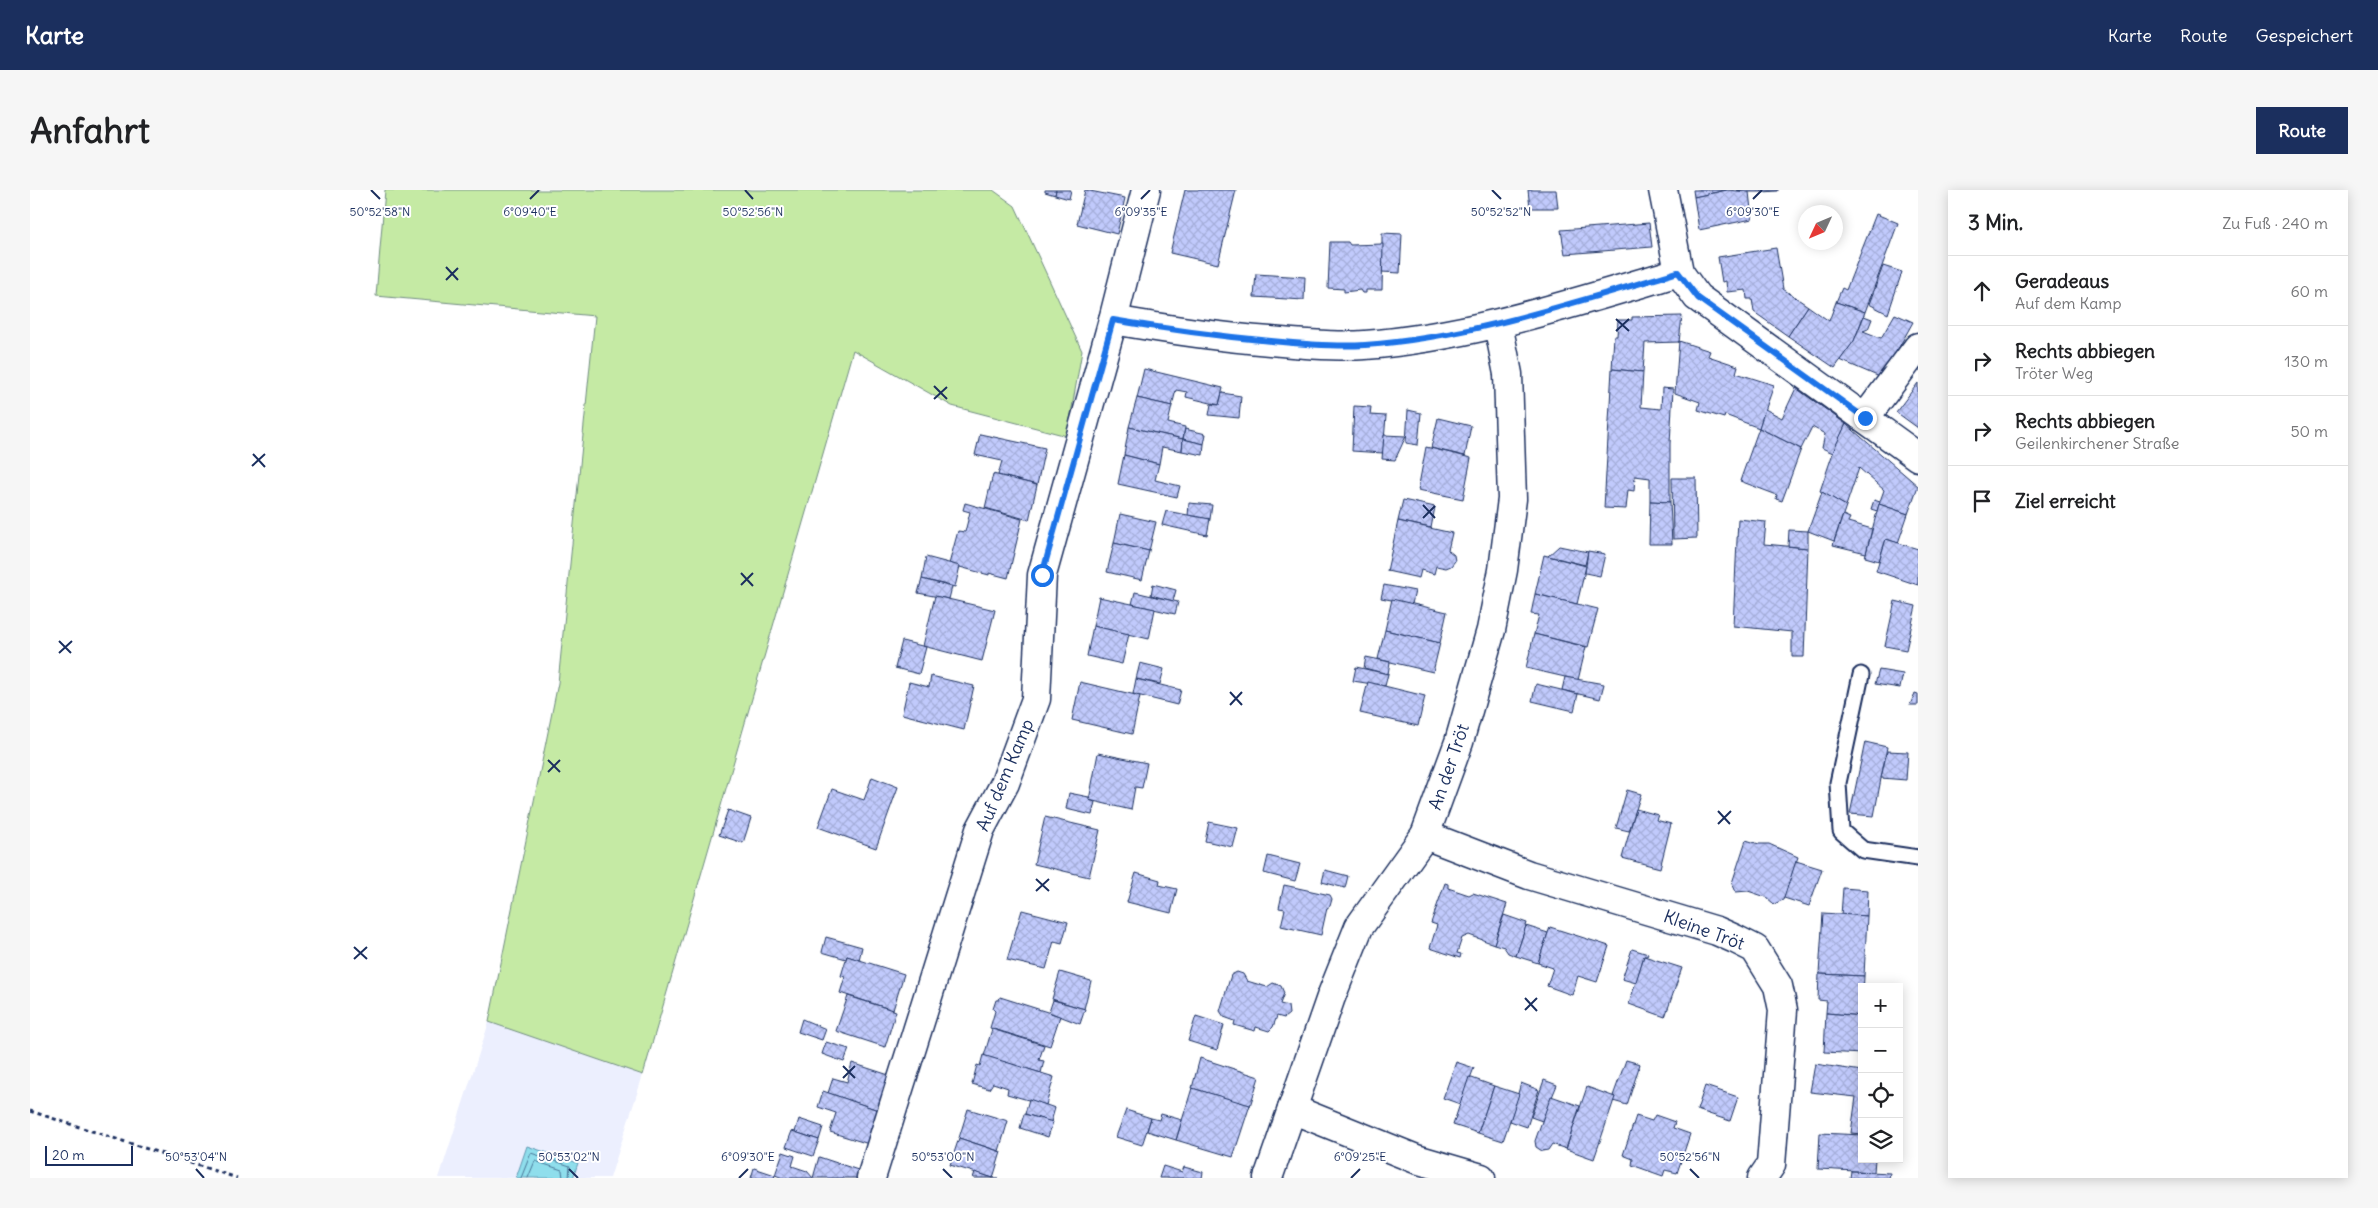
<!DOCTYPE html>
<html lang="de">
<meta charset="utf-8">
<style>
:root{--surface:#fff;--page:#f6f6f6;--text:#202124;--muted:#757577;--line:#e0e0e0;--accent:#1b2f5e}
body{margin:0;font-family:Delius,sans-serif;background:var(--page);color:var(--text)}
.controls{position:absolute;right:15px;bottom:15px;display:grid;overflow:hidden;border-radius:0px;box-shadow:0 2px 12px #0003}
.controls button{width:45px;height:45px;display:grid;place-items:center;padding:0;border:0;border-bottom:1px solid var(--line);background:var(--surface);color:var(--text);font:25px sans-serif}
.compass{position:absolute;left:1768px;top:15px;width:45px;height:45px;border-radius:50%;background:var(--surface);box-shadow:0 2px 12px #0003;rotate:226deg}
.scale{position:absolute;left:15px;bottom:12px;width:88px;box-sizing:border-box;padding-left:5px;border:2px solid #1b2f5e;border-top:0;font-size:14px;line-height:18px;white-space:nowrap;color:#1b2f5e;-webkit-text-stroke:4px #fff;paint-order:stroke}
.stop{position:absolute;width:15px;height:15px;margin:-11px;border:4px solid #1a73e8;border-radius:50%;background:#fff}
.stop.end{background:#1a73e8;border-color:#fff;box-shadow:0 1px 5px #0008}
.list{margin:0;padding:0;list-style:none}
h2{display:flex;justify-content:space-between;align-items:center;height:65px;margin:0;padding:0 20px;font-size:21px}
h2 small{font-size:16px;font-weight:400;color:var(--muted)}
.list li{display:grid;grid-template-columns:32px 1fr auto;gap:15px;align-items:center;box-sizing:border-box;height:70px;padding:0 20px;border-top:1px solid var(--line)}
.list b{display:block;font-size:19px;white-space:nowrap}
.list p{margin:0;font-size:16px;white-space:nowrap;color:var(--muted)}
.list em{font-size:16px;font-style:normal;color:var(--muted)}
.icon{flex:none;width:28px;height:28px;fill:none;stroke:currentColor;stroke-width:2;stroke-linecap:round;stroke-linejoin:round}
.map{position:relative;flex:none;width:1888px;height:988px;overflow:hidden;border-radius:0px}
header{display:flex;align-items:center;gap:30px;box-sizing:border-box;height:70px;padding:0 25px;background:var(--accent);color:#fff}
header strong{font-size:24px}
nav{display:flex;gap:28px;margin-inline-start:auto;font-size:18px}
.intro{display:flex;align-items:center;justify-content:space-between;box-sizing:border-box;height:120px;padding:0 30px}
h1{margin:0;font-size:35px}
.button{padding:12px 22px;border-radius:0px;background:var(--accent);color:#fff;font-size:18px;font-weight:700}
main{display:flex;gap:30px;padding:0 30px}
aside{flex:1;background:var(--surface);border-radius:0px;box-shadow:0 2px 12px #0003}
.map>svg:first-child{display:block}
.built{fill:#eceffe}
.green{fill:#c5eaa4;stroke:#708c81}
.water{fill:#8fdeec;stroke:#6198b3}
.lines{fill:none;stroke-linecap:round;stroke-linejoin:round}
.shore{stroke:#497597;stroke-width:1}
.building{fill:url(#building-cross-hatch);stroke:#1b2f5e}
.service-casing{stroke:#1b2f5e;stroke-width:19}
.minor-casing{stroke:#1b2f5e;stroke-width:31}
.path{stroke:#1b2f5e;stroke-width:3;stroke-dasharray:4 4;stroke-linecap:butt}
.service{stroke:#fff;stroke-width:15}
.minor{stroke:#fff;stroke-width:28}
.route{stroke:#1a73e8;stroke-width:6}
.ticks{fill:none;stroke:#1b2f5e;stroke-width:2}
.labels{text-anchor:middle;stroke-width:4;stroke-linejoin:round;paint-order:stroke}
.street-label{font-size:18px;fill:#1b2f5e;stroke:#fff}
.ticks-label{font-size:12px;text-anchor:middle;fill:#1b2f5e;stroke:#fff;stroke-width:4;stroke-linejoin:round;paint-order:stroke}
</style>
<header>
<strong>Karte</strong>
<nav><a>Karte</a><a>Route</a><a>Gespeichert</a></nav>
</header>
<div class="intro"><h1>Anfahrt</h1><a class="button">Route</a></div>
<main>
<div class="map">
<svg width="1888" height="988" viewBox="0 0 1888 988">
<defs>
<pattern id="building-cross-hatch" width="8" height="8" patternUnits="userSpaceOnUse" patternTransform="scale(1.25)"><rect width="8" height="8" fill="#c1cafc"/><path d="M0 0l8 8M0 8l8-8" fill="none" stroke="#a5aeda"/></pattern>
</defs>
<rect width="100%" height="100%" fill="#fff"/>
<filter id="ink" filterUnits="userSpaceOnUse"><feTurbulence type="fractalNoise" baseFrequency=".02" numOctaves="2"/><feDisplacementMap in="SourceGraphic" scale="10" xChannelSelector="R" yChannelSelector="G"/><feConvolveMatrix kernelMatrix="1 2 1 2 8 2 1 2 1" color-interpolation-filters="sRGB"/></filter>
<g filter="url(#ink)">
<path class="built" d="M459,832L613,885L580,988H409Z"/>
<path class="green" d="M355,0H963L985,16L1052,161L1037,246L922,216L823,160L613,885L459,832L528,493L565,126L346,106Z"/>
<path class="water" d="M497,956L548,973L543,988H486Z"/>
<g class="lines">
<g class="shore">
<path d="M491,988L501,963L540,976L539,988"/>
<path d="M498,988L505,971L532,980L533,988"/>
</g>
</g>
<g class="building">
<path d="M1015,0H1026L1025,5L1015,2Z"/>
<path d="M1026,0H1041L1039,9L1025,5Z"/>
<path d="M1055,0L1095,8L1087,44L1047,34Z"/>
<path d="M1155,0H1206L1188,74L1140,63Z"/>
<path d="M1498,0H1526L1528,18H1500Z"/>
<path d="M1663,0H1697L1664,7Z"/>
<path d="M1697,0L1719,2L1722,29L1669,40L1664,7Z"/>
<path d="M1707,0H1732V2H1719Z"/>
<path d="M1732,0H1748V1L1732,2Z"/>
<path d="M1846,24L1868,33L1835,122L1806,112L1812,98L1816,100Z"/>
<path d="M1619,33L1622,57L1535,64L1531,40Z"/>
<path d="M1352,43L1372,44L1370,83L1352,82Z"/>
<path d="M1300,52H1318L1320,55L1353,54L1352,100H1336V103H1332L1330,100L1314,102V99L1298,98Z"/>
<path d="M1746,58L1753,99L1778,116L1758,146L1724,122L1722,109H1717L1716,100L1697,102L1696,91L1692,92L1688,67Z"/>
<path d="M1853,76L1872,82L1858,124L1839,114Z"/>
<path d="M1226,84L1275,87L1274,110L1224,107Z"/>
<path d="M1806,112L1835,122L1824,151L1805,178L1758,146L1778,116L1799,131Z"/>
<path d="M1865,124L1883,132L1852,188L1810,170L1824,151L1834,126L1842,129L1838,139L1833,141L1851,148Z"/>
<path d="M1652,126L1649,152L1615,153L1613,182L1582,179L1584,146H1587L1588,130H1602V127Z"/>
<path d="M1649,151L1680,161L1678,166L1708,176L1706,183L1744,195L1729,238L1695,225L1694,228L1668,220L1670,212L1645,203Z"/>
<path d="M1114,179L1193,198L1189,215L1156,207L1157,202L1146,200L1142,216L1107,208Z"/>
<path d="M1582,179L1613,182L1611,217L1631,219L1632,198L1643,199L1640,254V312L1620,311V288L1605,286L1604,301L1598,300L1596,319L1574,318Z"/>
<path d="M1888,193V238L1866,222Z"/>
<path d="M1766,198L1816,234L1803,263L1792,258L1795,244L1782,237L1771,259L1729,238L1735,219L1752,228Z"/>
<path d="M1192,203L1211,206L1209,228L1179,225L1181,214L1189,215Z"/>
<path d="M1107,208L1142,216L1138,233L1155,237L1153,249L1099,237Z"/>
<path d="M1324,216L1341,217L1340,225L1356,226L1353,263L1322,261Z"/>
<path d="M1378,220L1391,223L1388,255L1376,253Z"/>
<path d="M1408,228L1441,236L1435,266L1401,258Z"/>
<path d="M1816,234L1888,296L1878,324L1849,314L1854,300L1829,278L1816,316L1790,301L1805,257Z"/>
<path d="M1099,237L1153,249L1152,261L1132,257L1129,274L1094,265Z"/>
<path d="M1729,238L1771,259L1752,311L1746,309L1747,305L1710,291Z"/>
<path d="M1155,239L1176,244L1174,254L1153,249Z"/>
<path d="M950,244L1015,258L1007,295L968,285L972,271L945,265Z"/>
<path d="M1354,245L1376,246L1365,270L1352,269Z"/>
<path d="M1153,249L1174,254L1173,265L1152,261Z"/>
<path d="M1396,257L1441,268L1433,309L1388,300Z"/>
<path d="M1094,265L1129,274L1125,290L1150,296L1147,307L1088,294Z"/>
<path d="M963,284L1007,295L999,330L955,318Z"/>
<path d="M1642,288H1666L1667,348L1643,349Z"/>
<path d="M1792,302L1816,316L1804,351L1778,341Z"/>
<path d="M1373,310L1405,317L1401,338L1368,331Z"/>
<path d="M1844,310L1850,312L1847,321L1841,319Z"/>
<path d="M1620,311L1640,312L1642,354H1619Z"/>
<path d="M935,313L992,329L978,388L959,383V385L919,374L928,341L935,342L940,322L933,320Z"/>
<path d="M1159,313L1182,315L1180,329L1158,326Z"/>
<path d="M1849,314L1878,324L1868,353L1856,349L1849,371L1835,367Z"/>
<path d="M1136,321L1180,329L1177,345L1132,335Z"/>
<path d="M1090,324L1126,332L1119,361L1084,353Z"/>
<path d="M1813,325L1820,328L1818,332L1842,339L1836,363L1803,355Z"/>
<path d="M1708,329L1736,332L1734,354L1778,358L1774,467H1762V442L1703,436Z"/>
<path d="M1368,331L1422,343L1418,360L1424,365L1425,371L1421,376L1416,378L1406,376L1404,384L1391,380L1389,388L1357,381Z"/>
<path d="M1759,340L1778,341V358L1758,356Z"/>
<path d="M1856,349L1888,359V395L1846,381Z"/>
<path d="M1084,353L1119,361L1112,390L1077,382Z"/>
<path d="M1529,356L1558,362L1555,375L1518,366Z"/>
<path d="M1558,361L1575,364L1570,386L1555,383Z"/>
<path d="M1514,365L1556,376L1547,414L1505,404Z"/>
<path d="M896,367L930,376L925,397L892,389Z"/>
<path d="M892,389L922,397L919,409L888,403Z"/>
<path d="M1123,394L1146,400L1143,411L1121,405Z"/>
<path d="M1354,395L1385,401L1382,414L1351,408Z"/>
<path d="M1105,402L1148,412L1145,424L1102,414Z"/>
<path d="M1505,404L1568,419L1558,457L1504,444L1509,425L1501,424Z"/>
<path d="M905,406L965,420L952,471L893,456Z"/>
<path d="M1069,407L1125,419L1119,449L1063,436Z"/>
<path d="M1362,409L1417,422L1410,453L1355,440Z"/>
<path d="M1865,411L1886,416L1876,460L1855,456Z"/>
<path d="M1063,436L1099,444L1092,474L1057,466Z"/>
<path d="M1355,440L1410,453L1403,482L1348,469Z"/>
<path d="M1504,444L1556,457L1548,490L1496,478Z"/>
<path d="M872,451L896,457L889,484L865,478Z"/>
<path d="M1336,467L1360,472L1358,484L1334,478Z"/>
<path d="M1110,473L1134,479L1130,494L1106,489Z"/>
<path d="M1326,477L1358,484L1355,496L1323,491Z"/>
<path d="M1849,480L1873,484L1870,498L1845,494Z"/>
<path d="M901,486L944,496L934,540L872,524L879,492L899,497Z"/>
<path d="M1535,487L1574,494L1570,509L1532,500Z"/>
<path d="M1106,489L1151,500L1147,515L1103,504Z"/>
<path d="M1050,492L1110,506L1102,544L1042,530Z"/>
<path d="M1338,492L1395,506L1388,536L1330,523Z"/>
<path d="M1506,494L1548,504L1544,521L1502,511Z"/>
<path d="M1885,503L1888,504V515H1880Z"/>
<path d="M1835,552L1857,557L1844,626L1820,624Z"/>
<path d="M1857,561L1878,562L1876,590L1851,588Z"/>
<path d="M1068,563L1117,573L1112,598L1105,597L1101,620L1059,610Z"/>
<path d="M842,587L868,597L846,658L788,637L802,599L834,610Z"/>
<path d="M1597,600L1611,604L1599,641L1586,638Z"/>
<path d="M1039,603L1059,607V610L1065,612L1062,625L1036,619Z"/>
<path d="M1606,619L1628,625L1626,630L1641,634L1630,678L1592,668Z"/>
<path d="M698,620L721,628L713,653L689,645Z"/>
<path d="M1015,627L1070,640L1059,687L1004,674Z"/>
<path d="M1179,632L1208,638L1203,657L1175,651Z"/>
<path d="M1716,650L1729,654H1739L1768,667L1753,710L1744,714L1736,707L1718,701L1706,702L1702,693Z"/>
<path d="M1238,666L1270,674L1265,691L1234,683Z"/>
<path d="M1766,671L1792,679L1779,716L1754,708Z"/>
<path d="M1295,680L1318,686L1315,698L1292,692Z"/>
<path d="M1106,683L1130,690L1129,695L1147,699L1141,723L1097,712Z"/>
<path d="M1415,693L1418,694V698L1439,705L1443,703L1477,714L1464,754L1439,745L1432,748L1427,763L1431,764L1430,768L1400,758L1407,735L1401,733Z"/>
<path d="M1254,695L1300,705L1302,709L1300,716L1297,718L1291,745L1251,736L1255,719L1249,718Z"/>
<path d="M1813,698L1838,700L1837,726L1811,725Z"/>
<path d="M992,720L1038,732L1032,753L1024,751L1016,779L977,770Z"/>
<path d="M1793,723L1837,726L1834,786L1789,784Z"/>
<path d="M1474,725L1497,733L1486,766L1478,763L1474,757L1464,754Z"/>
<path d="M1496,736L1518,743L1508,773L1486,766Z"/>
<path d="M1520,737L1579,756L1567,792L1548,786L1542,805L1517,796L1523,778L1508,773Z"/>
<path d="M796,747L832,757L829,770L817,766L816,769L792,762Z"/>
<path d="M1602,759L1618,764L1617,766H1614L1606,793L1592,789Z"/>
<path d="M817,766L874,784L863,820L810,803L815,787L811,786Z"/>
<path d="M1614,766L1652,778L1635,827L1599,814Z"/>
<path d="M1030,782L1061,791L1054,819L1022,809Z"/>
<path d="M1207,782L1213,784L1217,791L1237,797L1243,793L1251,796L1254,803L1250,814L1258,816L1259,824L1254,828L1247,826L1243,837L1239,841L1226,837L1225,841L1204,835L1205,831L1194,827L1190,821L1201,785Z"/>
<path d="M1789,784L1834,786L1832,826L1796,823L1797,811L1788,810Z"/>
<path d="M818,806L866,821L855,857L806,841Z"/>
<path d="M970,807L1030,826L1020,856L960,838L965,821L963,819L966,810H969Z"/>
<path d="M1023,810L1055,819L1050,834L1019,822Z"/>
<path d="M1796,823L1832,826V864L1794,862Z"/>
<path d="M1166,826L1194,835L1187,860L1158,851Z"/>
<path d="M772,829L796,839L792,850L768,842Z"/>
<path d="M962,839L1014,855L1009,870L1014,871L1011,883L954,866Z"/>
<path d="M796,852L819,859L814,872L792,864Z"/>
<path d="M953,865L1024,887L1016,915L977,904L978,898L963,893L959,899L942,894L947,875L950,876Z"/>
<path d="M1170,868L1229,887L1220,916L1162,898Z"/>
<path d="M1596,870L1610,874L1597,915L1583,911L1585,907L1583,906Z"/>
<path d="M1426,872L1444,878L1430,914L1413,908Z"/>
<path d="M822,873L862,886L851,921L798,903L803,888L817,892Z"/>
<path d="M1785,874L1832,881V944L1821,943L1826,907L1780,902Z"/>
<path d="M1439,887L1464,896L1448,943L1423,935Z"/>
<path d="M1514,890L1527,895L1512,931L1501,927Z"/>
<path d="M1491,893L1509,900L1497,937L1480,931Z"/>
<path d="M1464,896L1489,904L1473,951L1448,943Z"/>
<path d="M1675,896L1708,907L1700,931L1667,920Z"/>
<path d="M1557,897L1585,907L1564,969L1536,959Z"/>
<path d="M1162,898L1220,915L1203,967L1146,950Z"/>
<path d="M793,901L851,921L839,954L800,942L806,923L788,917Z"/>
<path d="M1521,906L1550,916L1536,959L1522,954L1518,960L1512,961L1506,957L1505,951Z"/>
<path d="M999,909L1025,918L1021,932L995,924Z"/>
<path d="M938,919L978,931L969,961L929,948Z"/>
<path d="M1096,920L1121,928L1112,955L1086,947Z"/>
<path d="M994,924L1023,932L1018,947L990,938Z"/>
<path d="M1131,924L1152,930L1146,950L1117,941L1121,928L1129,930Z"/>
<path d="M1625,925L1645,932L1643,938L1660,944L1647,983L1635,980L1633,986L1602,975L1603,969L1593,965L1606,926L1622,931Z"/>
<path d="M769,929L793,937L789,950L765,942Z"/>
<path d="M762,941L789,950L783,966L756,957Z"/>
<path d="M1790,943L1832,945V969H1845L1844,982L1788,979Z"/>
<path d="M929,948L971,962L963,988L920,975Z"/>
<path d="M753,962L765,966L762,976L777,981L783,988H753L745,985Z"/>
<path d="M789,967L831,981L828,988H783Z"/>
<path d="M1133,976L1152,982L1154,977L1173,982L1172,988H1129Z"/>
<path d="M724,978L745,985L744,988H721Z"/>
<path d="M1821,981L1860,983L1859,988H1820Z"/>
<path d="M945,982L963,988H968H943Z"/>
</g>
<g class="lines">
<defs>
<path id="service" d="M1831,485L1808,593L1811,641L1833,660L1888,668"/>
<g id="minor">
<path d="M1633,0L1649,82L1667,107L1888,267"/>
<path d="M1083,130C1135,139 1187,147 1240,151C1271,154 1304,157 1335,155C1443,147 1545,112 1649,82"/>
<path d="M1835,228L1888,157"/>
<path d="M1395,645L1499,685L1687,741L1705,749L1725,759L1748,796L1753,820L1741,975L1732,988"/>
<path d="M1262,919L1386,969L1451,988"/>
<path d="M841,988L950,640L975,593L1006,509L1012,385L1083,130L1116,0"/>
<path d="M1238,988L1301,807L1329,737L1395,645L1429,552L1461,440L1473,380L1482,309L1478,184L1468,134"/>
</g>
</defs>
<use href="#service" class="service-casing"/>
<use href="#minor" class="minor-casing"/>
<path class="path" d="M0,921L207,988"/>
<use href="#service" class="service"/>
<use href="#minor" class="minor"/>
</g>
</g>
<g class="lines" filter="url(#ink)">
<path class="route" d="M1012,385L1083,130C1135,139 1187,146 1241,151C1271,154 1304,157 1335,155C1443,147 1545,112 1648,82L1668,108L1835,228"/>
</g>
<path class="ticks" d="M341,0L350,9M715,0L723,9M1462,0L1471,9M500,9L509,0M1111,9L1120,0M1723,9L1732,0M416,77L428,90M416,90L428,78M1586,129L1599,141M1586,141L1599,129M904,196L917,209M904,209L917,197M223,264L235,277M222,276L235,264M1393,315L1405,328M1393,328L1405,316M711,383L723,396M711,395L723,383M29,451L41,463M29,463L42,451M1200,502L1212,515M1200,515L1212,502M518,570L530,582M518,582L530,570M1688,621L1700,634M1688,634L1701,621M1006,689L1019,701M1006,701L1019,689M324,757L337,769M324,769L337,757M1495,808L1507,821M1495,820L1507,808M813,876L825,888M813,888L825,876M166,979L174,988M539,979L548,988M913,979L922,988M1660,979L1669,988M709,988L718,979M1321,988L1330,979"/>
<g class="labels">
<g class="street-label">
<text transform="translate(1419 577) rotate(-71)" y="6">An der Tröt</text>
<text transform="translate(975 585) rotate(-67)" y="6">Auf dem Kamp</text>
<text transform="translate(1674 740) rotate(20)" y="6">Kleine Tröt</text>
</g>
</g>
<g class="ticks-label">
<text x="500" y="26">6°09'40"E</text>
<text x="1111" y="26">6°09'35"E</text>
<text x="1723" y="26">6°09'30"E</text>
<text x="350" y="26">50°52'58"N</text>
<text x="723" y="26">50°52'56"N</text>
<text x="1471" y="26">50°52'52"N</text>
<text x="166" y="971">50°53'04"N</text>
<text x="539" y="971">50°53'02"N</text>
<text x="913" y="971">50°53'00"N</text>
<text x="1660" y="971">50°52'56"N</text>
<text x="718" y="971">6°09'30"E</text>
<text x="1330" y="971">6°09'25"E</text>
</g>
</svg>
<div class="controls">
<button>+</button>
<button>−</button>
<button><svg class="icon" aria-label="locate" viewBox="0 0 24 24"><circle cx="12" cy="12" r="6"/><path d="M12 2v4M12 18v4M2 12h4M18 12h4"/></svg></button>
<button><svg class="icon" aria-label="layers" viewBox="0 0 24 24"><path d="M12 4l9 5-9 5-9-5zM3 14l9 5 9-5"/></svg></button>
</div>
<svg class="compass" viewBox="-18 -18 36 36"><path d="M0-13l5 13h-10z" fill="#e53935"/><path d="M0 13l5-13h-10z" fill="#757577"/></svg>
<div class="scale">20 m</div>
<div class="stop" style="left:1012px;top:385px"></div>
<div class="stop end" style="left:1835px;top:228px"></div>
</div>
<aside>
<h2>3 Min.<small>Zu Fuß · 240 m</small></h2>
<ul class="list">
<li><svg class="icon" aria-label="ahead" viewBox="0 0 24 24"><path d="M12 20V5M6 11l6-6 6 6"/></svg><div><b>Geradeaus</b><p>Auf dem Kamp</p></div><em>60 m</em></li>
<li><svg class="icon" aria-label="right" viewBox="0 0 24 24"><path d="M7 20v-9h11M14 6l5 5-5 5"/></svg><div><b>Rechts abbiegen</b><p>Tröter Weg</p></div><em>130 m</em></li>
<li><svg class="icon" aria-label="right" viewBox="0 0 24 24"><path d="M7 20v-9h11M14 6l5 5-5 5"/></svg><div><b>Rechts abbiegen</b><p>Geilenkirchener Straße</p></div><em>50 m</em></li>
<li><svg class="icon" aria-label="arrive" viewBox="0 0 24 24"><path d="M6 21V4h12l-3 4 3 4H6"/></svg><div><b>Ziel erreicht</b></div></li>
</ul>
</aside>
</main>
